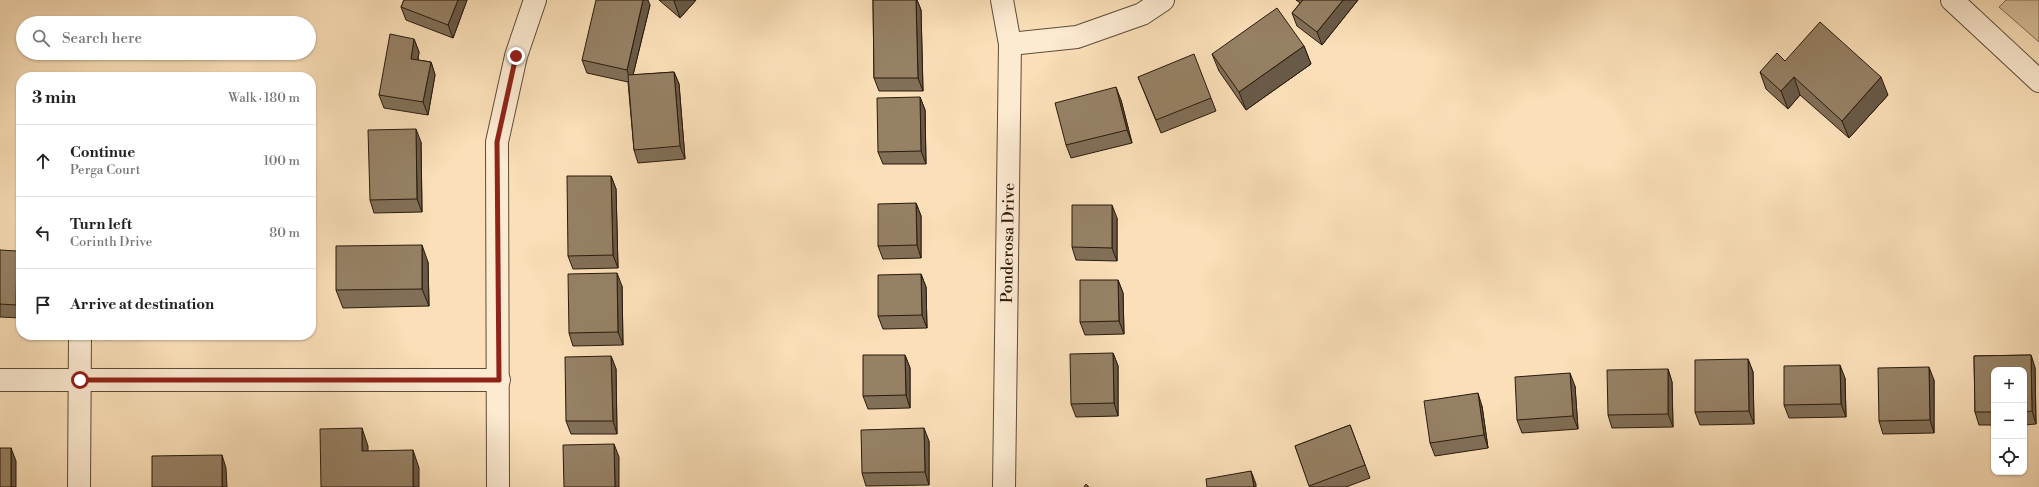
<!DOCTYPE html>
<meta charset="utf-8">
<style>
:root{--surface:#fff;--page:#f2f2f2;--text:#222;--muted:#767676;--line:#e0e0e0}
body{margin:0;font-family:"Libre Bodoni",serif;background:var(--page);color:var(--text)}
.controls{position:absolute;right:12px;bottom:12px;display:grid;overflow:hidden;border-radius:8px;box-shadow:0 1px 3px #0004}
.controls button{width:36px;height:36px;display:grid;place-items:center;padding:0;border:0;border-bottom:1px solid var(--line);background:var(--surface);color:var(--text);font:20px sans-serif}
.stop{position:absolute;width:12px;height:12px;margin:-9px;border:3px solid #8f2418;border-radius:50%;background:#fff}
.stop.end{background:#8f2418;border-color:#fff;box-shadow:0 1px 4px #0008}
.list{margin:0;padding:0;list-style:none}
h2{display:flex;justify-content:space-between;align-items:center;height:52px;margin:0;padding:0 16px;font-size:17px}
h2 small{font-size:13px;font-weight:400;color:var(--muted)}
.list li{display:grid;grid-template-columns:26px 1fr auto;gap:12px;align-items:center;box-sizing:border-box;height:72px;padding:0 16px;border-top:1px solid var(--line)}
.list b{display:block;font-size:15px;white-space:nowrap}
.list p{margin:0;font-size:13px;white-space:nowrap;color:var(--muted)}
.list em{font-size:13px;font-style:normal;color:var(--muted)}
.icon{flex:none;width:22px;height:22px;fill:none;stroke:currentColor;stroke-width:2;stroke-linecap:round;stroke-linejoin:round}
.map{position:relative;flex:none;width:2039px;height:487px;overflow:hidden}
.search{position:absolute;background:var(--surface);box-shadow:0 1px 3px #0004;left:16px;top:16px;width:300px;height:44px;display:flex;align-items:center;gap:10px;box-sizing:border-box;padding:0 14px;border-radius:22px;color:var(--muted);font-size:15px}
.panel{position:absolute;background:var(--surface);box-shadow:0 1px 3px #0004;left:16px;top:72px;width:300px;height:268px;border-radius:16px}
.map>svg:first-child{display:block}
.green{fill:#d7be9b;stroke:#806c54}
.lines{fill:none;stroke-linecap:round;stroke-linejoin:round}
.minor-casing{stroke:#5e4c37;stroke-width:24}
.minor{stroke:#fcead1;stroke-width:22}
.wall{fill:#816f57;stroke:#2a1b0c}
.shaded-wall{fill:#695a47;stroke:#2a1b0c}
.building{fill:#968165;stroke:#2a1b0c}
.route{stroke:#8f2418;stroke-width:5}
.labels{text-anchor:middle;stroke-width:3;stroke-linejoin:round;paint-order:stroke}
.street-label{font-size:16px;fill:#2a1b0c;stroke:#fcead1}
</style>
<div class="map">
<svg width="2039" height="487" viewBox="0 0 2039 487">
<rect width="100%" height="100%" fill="#fadfb8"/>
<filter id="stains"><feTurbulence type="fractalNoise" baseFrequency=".005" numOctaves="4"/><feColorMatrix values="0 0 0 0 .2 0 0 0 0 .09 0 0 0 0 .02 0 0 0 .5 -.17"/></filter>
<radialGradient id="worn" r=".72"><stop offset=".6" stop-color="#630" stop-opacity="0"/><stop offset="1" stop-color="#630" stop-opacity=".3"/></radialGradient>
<path class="green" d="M2006,0H2039V42L1999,7Z"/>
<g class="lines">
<defs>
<g id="minor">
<path d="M1002,0L1010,44L1004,487"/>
<path d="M1952,0L2039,81"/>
<path d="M1010,44L1077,37L1142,14L1163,0"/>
<path d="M0,380H499"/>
<path d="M79,487L80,335"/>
<path d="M498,487L497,142L516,56L535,0"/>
</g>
</defs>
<use href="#minor" class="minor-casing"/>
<use href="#minor" class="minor"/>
</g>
<g class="wall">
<path d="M404,0H467L453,38L406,20L401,7Z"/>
<path d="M659,0H696L680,18Z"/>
<path d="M873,0H917L921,10L923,91H879L874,78Z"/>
<path d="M1296,0H1358L1322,45L1297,26L1292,13L1300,3Z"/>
<path d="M650,5L633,75L674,72L679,84L685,159L638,163L634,150L628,82L587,73L582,60Z"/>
<path d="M414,39L419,52L418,60L431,62L435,75L428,115L384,108L379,95Z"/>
<path d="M1304,46L1311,64L1246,110L1219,71L1212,54Z"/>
<path d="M1785,61L1888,95L1849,138L1800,95L1788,109L1766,89L1760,72Z"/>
<path d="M1138,77L1211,98L1216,111L1161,133Z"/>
<path d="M920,97L925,110L926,164H883L878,152Z"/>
<path d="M1121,100L1132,143L1071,158L1066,145Z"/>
<path d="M421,142L422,212L374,213L370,200Z"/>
<path d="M611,176L616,189L618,268L573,269L568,256Z"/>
<path d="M916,203L921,216V258L883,259L878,246Z"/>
<path d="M1117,218V261L1076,260L1072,247Z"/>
<path d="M0,250L21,262V318L0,317Z"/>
<path d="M428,262L429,306L343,308L336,290Z"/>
<path d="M921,274L926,287L927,328L883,329L878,316Z"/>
<path d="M1118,280L1123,293L1124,334L1085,335L1080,322Z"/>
<path d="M622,286L623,345L573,346L569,333Z"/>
<path d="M1113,353L1118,366V416L1076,417L1071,404Z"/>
<path d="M905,355L910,368V408L868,409L863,396Z"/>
<path d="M2031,355L2035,368L2036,424L2024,425V370H1994V425H1979L1975,412L1974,356Z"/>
<path d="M611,356L616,369L617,434H571L566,421Z"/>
<path d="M1748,359L1753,372L1754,424L1700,425L1695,412Z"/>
<path d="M1668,369L1672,382L1673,427L1612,428L1608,415Z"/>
<path d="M1845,378L1846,417L1789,418L1784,405Z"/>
<path d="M1934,380V433L1883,434L1879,421Z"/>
<path d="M1575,386L1578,429L1522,433L1517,420Z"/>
<path d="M1482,406L1488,448L1435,456L1430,443Z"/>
<path d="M1350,425L1370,478L1346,487H1310L1295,446Z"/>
<path d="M929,441V485L866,486L862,473Z"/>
</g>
<g class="shaded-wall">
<path d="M458,0H467L453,38L448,25Z"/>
<path d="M643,0H648L650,5L631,83L627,70Z"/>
<path d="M674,0H696L680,18L674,1Z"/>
<path d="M916,0H917L921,10L923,91L918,78Z"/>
<path d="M1343,0H1358L1322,45L1317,32Z"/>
<path d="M414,39L419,52L416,72L411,59Z"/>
<path d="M1304,46L1311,64L1246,110L1239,92Z"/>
<path d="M431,62L435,75L428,115L423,102Z"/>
<path d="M674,72L679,84L685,159L680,146Z"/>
<path d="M1794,77L1800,95L1788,109L1781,91Z"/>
<path d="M1881,77L1888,95L1849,138L1842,121Z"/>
<path d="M1116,87L1121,100L1132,143L1127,130Z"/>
<path d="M920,97L925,110L926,164L921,151Z"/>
<path d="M416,129L421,142L422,212L417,199Z"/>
<path d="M611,176L616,189L618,268L613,255Z"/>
<path d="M916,203L921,216V258L917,245Z"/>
<path d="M1112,205L1117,218V261L1112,248Z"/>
<path d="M422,245L428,262L429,306L422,289Z"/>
<path d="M17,251L21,262V318L16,305Z"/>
<path d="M617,273L622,286L623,345L618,332Z"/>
<path d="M921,274L926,287L927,328L922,315Z"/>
<path d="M1118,280L1123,293L1124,334L1119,321Z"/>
<path d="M1113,353L1118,366V416L1114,403Z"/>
<path d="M905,355L910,368V408L906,395Z"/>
<path d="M2031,355L2035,368L2036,424L2032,411Z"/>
<path d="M611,356L616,369L617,434L613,421Z"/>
<path d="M1748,359L1753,372L1754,424L1749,411Z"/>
<path d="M1840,365L1845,378L1846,417L1841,404Z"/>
<path d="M1929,367L1934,380V433L1930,420Z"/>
<path d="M1668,369L1672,382L1673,427L1668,414Z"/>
<path d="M1570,373L1575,386L1578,429L1573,416Z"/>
<path d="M1478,393L1482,406L1488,448L1484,435Z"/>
<path d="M362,428L368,446V469L362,451Z"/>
<path d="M924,428L929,441V485L925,472Z"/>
<path d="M614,444L619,457V487H615Z"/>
<path d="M11,448L16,461V487H11Z"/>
<path d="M413,450L419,468V487H413Z"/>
<path d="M222,455L226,468L227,487H222Z"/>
<path d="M1251,471L1256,484V487H1254Z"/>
</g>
<g class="building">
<path d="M404,0H458L448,25L401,7Z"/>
<path d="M596,0H643L627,70L582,60Z"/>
<path d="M873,0H916L918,78H874Z"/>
<path d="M1303,0H1343L1317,32L1292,13Z"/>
<path d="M1277,8L1304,46L1239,92L1212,54Z"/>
<path d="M1820,22L1881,77L1842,121L1794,77L1781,91L1760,72L1777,53L1785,61Z"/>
<path d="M390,34L414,39L411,59L431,62L423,102L379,95Z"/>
<path d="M1194,54L1211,98L1156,120L1138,77Z"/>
<path d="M674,72L680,146L634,150L628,75Z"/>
<path d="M1116,87L1127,130L1066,145L1055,103Z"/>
<path d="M920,97L921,151L878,152L877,98Z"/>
<path d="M416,129L417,199L370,200L368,130Z"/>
<path d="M567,176H611L613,255L568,256Z"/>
<path d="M916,203L917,245L878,246V204Z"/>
<path d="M1072,205H1112V248L1072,247Z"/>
<path d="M422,245V289L336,290V246Z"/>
<path d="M0,250L17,251L16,305L0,304Z"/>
<path d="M617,273L618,332L569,333L568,274Z"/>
<path d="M921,274L922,315L878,316V275Z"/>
<path d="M1080,280H1118L1119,321L1080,322Z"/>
<path d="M1113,353L1114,403L1071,404L1070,354Z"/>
<path d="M863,355H905L906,395L863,396Z"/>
<path d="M2031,355L2032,411L2024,412V370H1994V412H1975L1974,356Z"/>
<path d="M611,356L613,421H566L565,357Z"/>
<path d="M1748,359L1749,411L1695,412V360Z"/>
<path d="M1840,365L1841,404L1784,405V366Z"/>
<path d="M1929,367L1930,420L1879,421L1878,368Z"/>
<path d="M1668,369V414L1608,415L1607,370Z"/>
<path d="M1570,373L1573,416L1517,420L1515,377Z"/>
<path d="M1478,393L1484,435L1430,443L1424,401Z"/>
<path d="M1350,425L1365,465L1309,486L1295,446Z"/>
<path d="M362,428V451L413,450V487H321L320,429Z"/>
<path d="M924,428L925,472L862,473L861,430Z"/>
<path d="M614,444L615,487H564L563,445Z"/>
<rect x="0" y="448" width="11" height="39"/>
<path d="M222,455V487H152V456Z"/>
<path d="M1251,471L1254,487H1207L1206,479Z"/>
<path d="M1086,484L1089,487H1084Z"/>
</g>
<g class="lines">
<path class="route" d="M80,380H499L497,142L516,56"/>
</g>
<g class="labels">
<g class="street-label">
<text transform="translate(1007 243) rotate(-89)" y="6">Ponderosa Drive</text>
</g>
</g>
<rect width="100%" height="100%" filter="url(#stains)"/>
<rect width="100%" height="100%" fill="url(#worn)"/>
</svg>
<div class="controls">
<button>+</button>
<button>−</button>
<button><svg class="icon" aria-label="locate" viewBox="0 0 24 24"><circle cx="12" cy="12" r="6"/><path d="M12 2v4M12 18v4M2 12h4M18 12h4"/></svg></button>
</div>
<div class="stop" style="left:80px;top:380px"></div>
<div class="stop end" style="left:516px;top:56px"></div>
<div class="search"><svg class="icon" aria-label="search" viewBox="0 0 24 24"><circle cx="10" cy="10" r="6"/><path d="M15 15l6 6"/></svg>Search here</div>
<section class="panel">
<h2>3 min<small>Walk · 180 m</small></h2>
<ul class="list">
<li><svg class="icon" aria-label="ahead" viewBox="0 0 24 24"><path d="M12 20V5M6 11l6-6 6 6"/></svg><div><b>Continue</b><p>Perga Court</p></div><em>100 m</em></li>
<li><svg class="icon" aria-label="left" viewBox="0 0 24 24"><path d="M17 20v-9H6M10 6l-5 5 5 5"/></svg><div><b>Turn left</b><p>Corinth Drive</p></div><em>80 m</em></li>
<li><svg class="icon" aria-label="arrive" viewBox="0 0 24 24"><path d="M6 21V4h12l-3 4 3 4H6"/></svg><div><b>Arrive at destination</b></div></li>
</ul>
</section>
</div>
